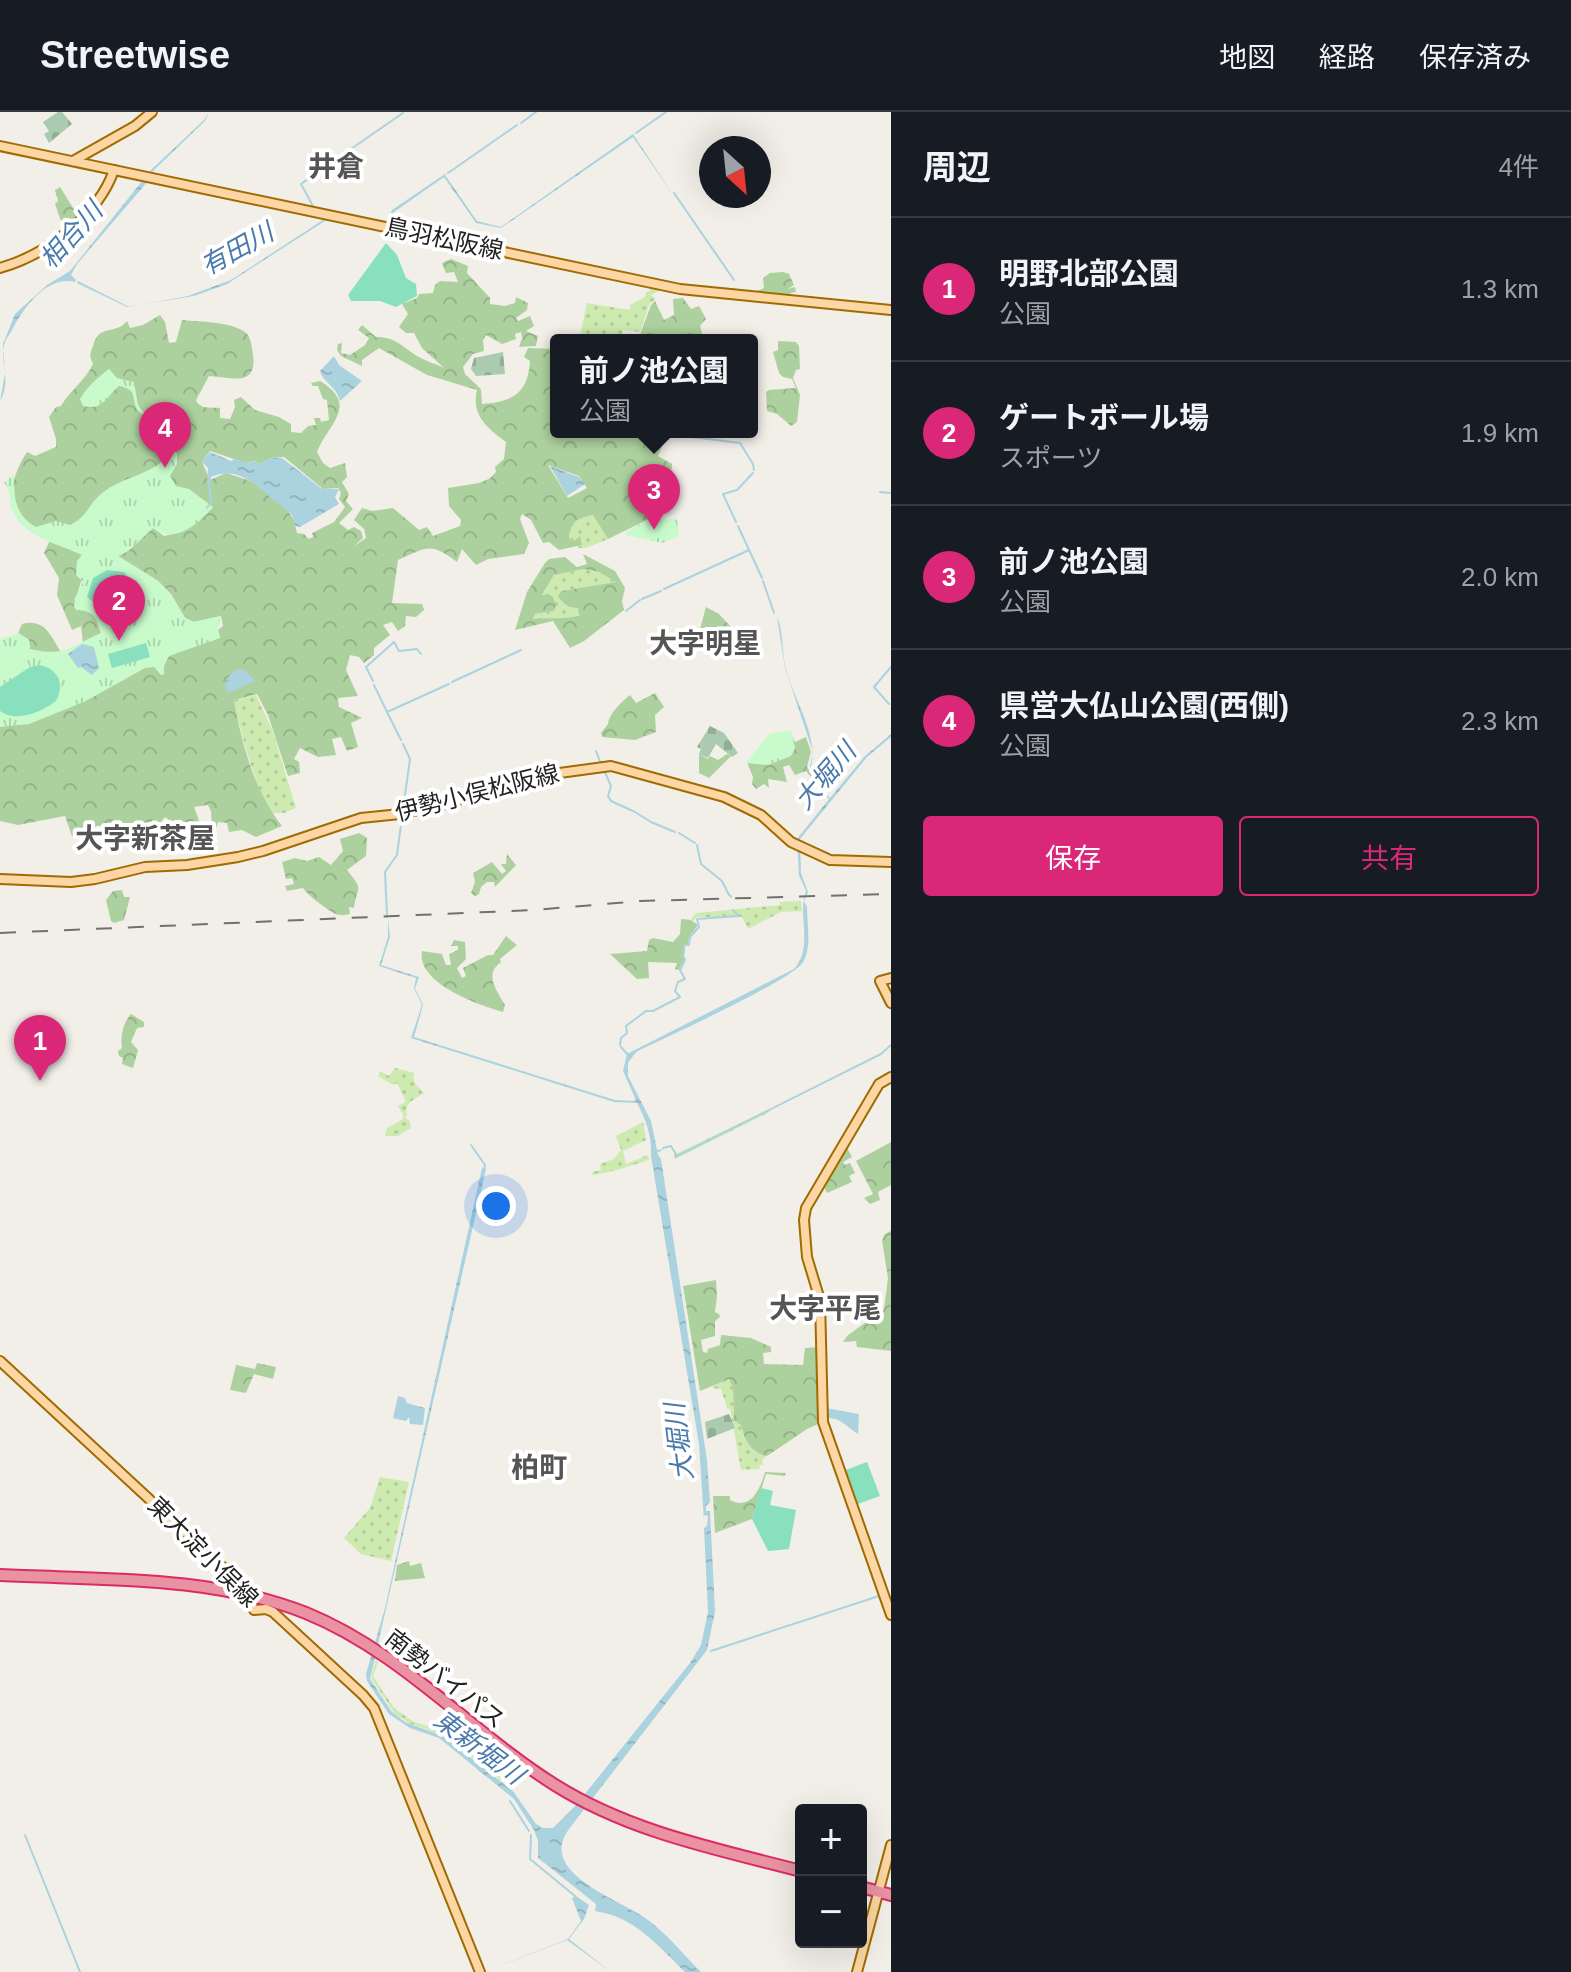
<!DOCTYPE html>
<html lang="ja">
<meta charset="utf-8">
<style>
:root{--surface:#171b24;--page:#20242c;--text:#f1f3f6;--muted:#9ea1a6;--line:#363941;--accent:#db2777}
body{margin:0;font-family:Arial,"Noto Sans JP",sans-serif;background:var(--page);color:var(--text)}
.controls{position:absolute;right:24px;bottom:24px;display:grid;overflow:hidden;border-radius:8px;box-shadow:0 8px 32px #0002}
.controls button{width:72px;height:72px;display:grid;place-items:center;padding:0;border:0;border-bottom:2px solid var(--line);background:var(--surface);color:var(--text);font:40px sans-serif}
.compass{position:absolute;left:699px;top:24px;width:72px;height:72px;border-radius:50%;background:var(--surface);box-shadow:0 8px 32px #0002;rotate:153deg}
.you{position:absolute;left:496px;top:1094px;width:28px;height:28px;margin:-20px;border:6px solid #fff;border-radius:50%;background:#1a73e8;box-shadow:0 0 0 12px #1a73e833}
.badge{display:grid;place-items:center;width:52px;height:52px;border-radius:50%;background:var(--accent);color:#fff;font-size:26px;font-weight:700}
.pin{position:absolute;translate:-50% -66px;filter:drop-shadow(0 2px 4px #0008)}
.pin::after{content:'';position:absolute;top:42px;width:28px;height:24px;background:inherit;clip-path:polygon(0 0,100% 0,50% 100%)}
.popup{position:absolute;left:550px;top:222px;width:208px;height:104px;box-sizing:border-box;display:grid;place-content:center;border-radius:8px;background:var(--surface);filter:drop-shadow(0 2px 6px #0005);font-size:26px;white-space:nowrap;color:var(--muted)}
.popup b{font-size:30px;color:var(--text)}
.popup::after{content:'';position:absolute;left:50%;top:100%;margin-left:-16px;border:16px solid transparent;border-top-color:var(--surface)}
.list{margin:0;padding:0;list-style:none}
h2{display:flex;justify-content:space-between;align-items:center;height:104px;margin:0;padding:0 32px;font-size:34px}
h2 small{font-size:26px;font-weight:400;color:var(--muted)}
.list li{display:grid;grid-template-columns:52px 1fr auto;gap:24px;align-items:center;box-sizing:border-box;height:144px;padding:0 32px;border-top:2px solid var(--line)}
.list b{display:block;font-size:30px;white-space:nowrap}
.list p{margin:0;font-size:26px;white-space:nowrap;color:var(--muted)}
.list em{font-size:26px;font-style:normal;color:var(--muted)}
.actions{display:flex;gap:16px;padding:24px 32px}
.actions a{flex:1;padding:18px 0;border:2px solid var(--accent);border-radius:8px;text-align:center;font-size:28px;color:var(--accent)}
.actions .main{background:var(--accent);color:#fff}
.map{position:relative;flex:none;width:891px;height:1860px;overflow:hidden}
header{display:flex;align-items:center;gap:48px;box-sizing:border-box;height:112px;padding:0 40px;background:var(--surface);border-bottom:2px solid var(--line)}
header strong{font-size:38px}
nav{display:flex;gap:44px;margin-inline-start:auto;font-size:28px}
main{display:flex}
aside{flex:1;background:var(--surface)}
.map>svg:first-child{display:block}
.grass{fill:url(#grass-dots)}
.forest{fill:url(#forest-crowns);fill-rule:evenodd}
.cemetery{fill:url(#cemetery-stones)}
.park{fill:url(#park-tufts)}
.pitch{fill:#88e0be}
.water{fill:url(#water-ripples)}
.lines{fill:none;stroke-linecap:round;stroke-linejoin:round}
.stream{stroke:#aad3df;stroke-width:2}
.major-casing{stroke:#a06b00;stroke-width:12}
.highway-casing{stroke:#dc2a67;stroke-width:14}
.major{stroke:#fcd6a4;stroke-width:8}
.highway{stroke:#e892a2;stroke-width:10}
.rail{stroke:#707070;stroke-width:2;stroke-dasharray:16 16;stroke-linecap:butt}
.labels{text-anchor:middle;stroke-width:8;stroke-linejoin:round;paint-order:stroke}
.street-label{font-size:24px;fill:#222;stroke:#fff}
.water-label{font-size:26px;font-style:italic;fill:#4a7aab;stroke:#fff}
.quarter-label{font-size:28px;font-weight:bold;fill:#555;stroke:#fff}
</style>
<header>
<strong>Streetwise</strong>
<nav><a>地図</a><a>経路</a><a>保存済み</a></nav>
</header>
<main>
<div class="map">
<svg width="891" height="1860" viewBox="0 0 891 1860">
<defs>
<pattern id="grass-dots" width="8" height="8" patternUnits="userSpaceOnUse" patternTransform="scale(2)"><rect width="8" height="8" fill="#cdebb0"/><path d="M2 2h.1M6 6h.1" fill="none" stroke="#b0c997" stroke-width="1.8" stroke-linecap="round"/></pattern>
<pattern id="forest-crowns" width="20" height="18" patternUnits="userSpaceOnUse" patternTransform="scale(2)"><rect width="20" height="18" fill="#add19e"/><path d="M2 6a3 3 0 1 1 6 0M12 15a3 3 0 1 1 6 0" fill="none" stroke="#95b388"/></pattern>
<pattern id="cemetery-stones" width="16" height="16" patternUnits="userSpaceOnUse" patternTransform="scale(2)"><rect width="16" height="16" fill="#aacbaf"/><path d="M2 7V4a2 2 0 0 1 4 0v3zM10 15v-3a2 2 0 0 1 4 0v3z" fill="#92ae96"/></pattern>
<pattern id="park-tufts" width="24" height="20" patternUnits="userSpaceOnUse" patternTransform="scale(2)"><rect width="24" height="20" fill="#c8facc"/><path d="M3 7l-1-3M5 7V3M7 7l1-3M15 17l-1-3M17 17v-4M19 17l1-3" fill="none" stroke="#acd6af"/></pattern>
<pattern id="water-ripples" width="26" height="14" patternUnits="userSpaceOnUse" patternTransform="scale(2)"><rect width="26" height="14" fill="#aad3df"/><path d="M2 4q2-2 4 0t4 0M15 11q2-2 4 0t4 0" fill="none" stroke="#92b5bf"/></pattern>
</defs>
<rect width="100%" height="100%" fill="#f2efe9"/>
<g class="grass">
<path d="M649,174L658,175L659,179L651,183L656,187L650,191L640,220L623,218L621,228H579L587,191L630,198V193L645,185L646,180L650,179Z"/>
<path d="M594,403L608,427L586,436H578L577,426L574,429L569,426C571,408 578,407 594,403Z"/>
<path d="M584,457L599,460L617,470L561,479L559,485C565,493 568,497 579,496L581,503C569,508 547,506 533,508L535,502L554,499L542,484L554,463Z"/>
<path d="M256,583L272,617L296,696L284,701H270C253,666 242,627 234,588Z"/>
<path d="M801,789L802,799L781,800L748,817L742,805H696L694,809L691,808L696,801L780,793V790Z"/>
<path d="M395,956L415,961L413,965L416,973L424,981C414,988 404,990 407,1003L405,1005L410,1010L411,1016L398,1024H385L387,1016L403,1007V1002L398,994L406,990L397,971L393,973L378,964L380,959L389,964Z"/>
<path d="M769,997L770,1000L675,1047L674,1043Z"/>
<path d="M643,1010L646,1028L623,1039L626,1052L648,1043L649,1048C629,1054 614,1060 592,1063V1060L601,1058L600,1052L614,1047L621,1038L616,1024Z"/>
<path d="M729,1266L733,1275L734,1309L741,1313C743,1328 751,1341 767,1344L762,1348L763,1353H759L760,1357L741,1358L730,1297L727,1296L721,1277L712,1276L717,1270Z"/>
<path d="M380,1365L409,1370L391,1449L361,1442L344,1426L370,1396Z"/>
<path d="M376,1547L378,1551L373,1564L394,1596L414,1610L440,1618L502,1665L501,1668L443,1623L409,1611L395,1602L371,1566Z"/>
</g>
<g class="forest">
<path d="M60,75L80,107L64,118L55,92L58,89L55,78Z"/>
<path d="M451,147L468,154L467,161L490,186V192L505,194L515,191L516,185L528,191L527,198L516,206L518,209L530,204L534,214L526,219L538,224L536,234L519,235L522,226L521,220L515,222L516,227L502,232L486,223L483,228L484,239L473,242L463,255L465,262L481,277L482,292C513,290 528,281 530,249L524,245L528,236L556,237V285L551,289L556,294V320L668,321L658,344L672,352L671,365L637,367V384L645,394H653V405L608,427L593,403C578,407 571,408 569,426L574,429L580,424L582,433L559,438L549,430L543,431L531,408L522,402L520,407L529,431L524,442L488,447L476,453L462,437L457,450C430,430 428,435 398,448L392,491L422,492L424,498L416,505L406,504L405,514L398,519L392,510L383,513L390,523L374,536V543L364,551L359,545L350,543L346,558L358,584L338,586L339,595L362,606L351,611L358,635L347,639L341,625L332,627L336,643L318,645L300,636L294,647L299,650L300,661L288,664L268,603L257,582L234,588C242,633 254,678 282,714L256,725L242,718L229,720L227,711L218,710L216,717H212L211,699L208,693L194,695L203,719L193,721L188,710L174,712L165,705L159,713L153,708L146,715L127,720L125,712L96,714L93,720L72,724L65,704L18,713L0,709V609L30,537L29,528L18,521L22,512C49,505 53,532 67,549L131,555L220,525L218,518L223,514L221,504L194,510L185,506L171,482L158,469L118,444L128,439L153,416L164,424L177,421L164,352L64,434L90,444C85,462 74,481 77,498C94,498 97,506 101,522L83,531L81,514L72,518L57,483L59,466L44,441L50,428C42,421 32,415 24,407C4,387 14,360 27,340L35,344L56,335V327L49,305L56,295L61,294C70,278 85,269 93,252C89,243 90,242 93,234C99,211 114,224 127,209L130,216L143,213L160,203L165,210L169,231L176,230L182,208C200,210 229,209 245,220C250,224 251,230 252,237C260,276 234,266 209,264L196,288C200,298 211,295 220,296V306L230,307L235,295L234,288L241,285L255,298L279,305L291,312V320L301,321L308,314L316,313L314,306H320L321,310L329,308L327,288L323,287L318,274H313L311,271L320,269C360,293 328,312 317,340L323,351L330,356L345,351L347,365L342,370L349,382L346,389L353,397L339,411L348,418L354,415L361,419L363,426L354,434L366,426L364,417L354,408L362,396L372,399L393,396L419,418L427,415L433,424L460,414L461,408L449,394L448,376L479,371L489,367L496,360L495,355L504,347L506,330C487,316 471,303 477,278L427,263L379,236L362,248V254L341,244L337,238L338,232L342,231L341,241L350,243L365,233L369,226L358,218L362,213L376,225C398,224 406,240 425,248C431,251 437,252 444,256L422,236L414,221H406L399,215L408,202L402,192L417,186L419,182L433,181L435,173L440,169L458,170L454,160L446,161L442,151ZM210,339L246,351L255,349L258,352L272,346L284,345L323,377L338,376L341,381L339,387L345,395L334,410L312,421L313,425L309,427L304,422L297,421L294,408L286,396L251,369L226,361L210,368L202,350ZM548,353L579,364L587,376L568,386Z"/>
<path d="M783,160L789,162L794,173L788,177L795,175L796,180L790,181L791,186L753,181L764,176L763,166L770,161Z"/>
<path d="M683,186L691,197L699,194L706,207L700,214L704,228H638L651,193L655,189L664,208L674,203L673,187Z"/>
<path d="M778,229L796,230L799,234L800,257L796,258L793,266L800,283L797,310L791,314L777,302L767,299L766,280L769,278L796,276L792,267L783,265L779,261L773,240L778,238Z"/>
<path d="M583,442L615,459L625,476L622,489L624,498L584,529L570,536L553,509L515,518L527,480L545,451L549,447L565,445L577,455L587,452ZM584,457L599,460L616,470L561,479L558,485C565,493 568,496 578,496L580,503C572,507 545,506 533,507L535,502L554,499L556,493L553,485L548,482L542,483L554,463Z"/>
<path d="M706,495L719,502L731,515L720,521L722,527L718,528L700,517Z"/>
<path d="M655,581L664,595L655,603L656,620L635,628L602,625L601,621L608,612C609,601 621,591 630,583L636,591Z"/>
<path d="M790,619L795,630L806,625L811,640L807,655L812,663L811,665L806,659L795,663L789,653L783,655L787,670L768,667L769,676L764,672L756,677L752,672L753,665L747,650Z"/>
<path d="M699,642L708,647L710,644L718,648L727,642L731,644L709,666L699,661Z"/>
<path d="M359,721L367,726L366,744L347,758C365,780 357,773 354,796L349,795L350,802C345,803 341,804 336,802C330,800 306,782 303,776L287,779L285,774L294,772L292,766L286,767L282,750L295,746L307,749L319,745L331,753L343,739L340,727Z"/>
<path d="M507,742L516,753L495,775L494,770H487L481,775L479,782L475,784L471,781L475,770L473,761L492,750L502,762L506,759L501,752H506Z"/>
<path d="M122,778L124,785H130L124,808L114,811L111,809L106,788L113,779Z"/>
<path d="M681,807L691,808L698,813L689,825L688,833H684V848L679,858L675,857L677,851L648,850L649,866L637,867L610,842L647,839L649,828L653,826L673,830L680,822Z"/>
<path d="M506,824L517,833L500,847L501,850C484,862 496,878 505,893L503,900C478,893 416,871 422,839L442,842L446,853H451L449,842L458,838V834H451L454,828L465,830L466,847L457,856L462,866L466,864L463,856L488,843H493Z"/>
<path d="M131,902L144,910V915L137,916L131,930L138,938L133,956L122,952L123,946L119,944L118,939L122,936C120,925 123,911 131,902Z"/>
<path d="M891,1030V1073L878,1080L880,1088L870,1092L864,1086L873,1082L856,1049Z"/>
<path d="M845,1032L852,1045L843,1050L845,1053L850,1051L855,1061L849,1064L852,1070L827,1081L822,1071Z"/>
<path d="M891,1119V1239L857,1235L856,1229L843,1230L847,1224L884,1197L888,1166L882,1128L885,1122Z"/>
<path d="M716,1168L717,1185L715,1200L719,1202L720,1205L715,1209V1224L701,1228L703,1240L707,1241L708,1237L720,1233L721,1223L751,1226L771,1235V1240L763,1241L764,1252L803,1253L805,1236L819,1235L822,1317L818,1312L807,1317L767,1344C751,1341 744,1328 741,1313L734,1309L733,1275L729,1267L700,1279L683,1174Z"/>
<path d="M257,1251L276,1255L273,1267L254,1262L246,1281L230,1278L236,1253L255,1257Z"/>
<path d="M765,1360L786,1361L785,1364L766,1362L752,1407L715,1421L713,1384H730V1388C751,1399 760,1377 765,1360Z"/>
<path d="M409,1449L410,1454L421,1451L425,1466L395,1469L397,1453Z"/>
</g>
<g class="cemetery">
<path d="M58,0H62L72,12L49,31L44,22L49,19L43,10Z"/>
<path d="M503,240L505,262L476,264L471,257L474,246Z"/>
<path d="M710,614L724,621L738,641L732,645L716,632L708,646L699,642L701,637L697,635Z"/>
<path d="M729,1302L735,1316L707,1327L705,1310Z"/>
</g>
<g class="park">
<path d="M109,257L117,266L134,270L138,293L143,300L153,305L170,329L177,342V352L170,364L176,374L189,377L213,395C199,412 174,433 153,416L128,439L118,444L158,469L171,483L185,506L194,510L221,504L218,518L220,526L169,544L164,554V562L161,563L154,555L145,556L84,590L29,612L0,615V527L18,521L29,528L30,537C67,545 68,535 101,521C97,506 94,498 76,498L74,495L75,486L83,470L76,463L77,449L82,443C59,432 24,425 13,400C8,390 12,378 4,371L14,362C14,384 14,403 36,415L56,409L70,413C88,404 88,393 101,382C123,363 156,364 172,338L151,308L138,299C130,285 139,278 119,274C106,285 103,299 83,294L80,287C88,274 97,266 109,257Z"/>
<path d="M653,405L667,408L677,406L679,424L662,431L626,423L627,419Z"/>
<path d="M791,618L795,636L791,644L768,653L746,651L769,622Z"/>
</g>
<g class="pitch">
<path d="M386,131L397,143L406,166L416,172L417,184L396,195L380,189H351L348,183Z"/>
<path d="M107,458L124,460L135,474L122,505L116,507L87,485L93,466Z"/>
<path d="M146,531L150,545L112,556L108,542Z"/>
<path d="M40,553C58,557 65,572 56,589C42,600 15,611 0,599V575L30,555Z"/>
<path d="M867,1350L880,1384L855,1393L843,1359Z"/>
<path d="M761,1376L773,1379L770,1393L796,1398L789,1437L768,1439L752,1407Z"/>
</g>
<g class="water">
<path d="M209,0L205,9L153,59L149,68L77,152L71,163L76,168L75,170C46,163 23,197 12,218C10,222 4,229 4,234C0,254 12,265 0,290L5,261L3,232L15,202L47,173L70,159L151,58L204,8Z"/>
<path d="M633,22L674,84L633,25L501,116L476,111L444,65L394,100L384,116C369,121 344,110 328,107L227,172L194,184L127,195L77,171L78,169L129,195L188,184L231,168L326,106L378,116L385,113L392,98L448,60L445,63L477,109L501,115Z"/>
<path d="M334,244L339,253L362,269L340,289C335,272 324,272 320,259Z"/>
<path d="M210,340L231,349L234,347L248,351L255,349L258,352L272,346H282L322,377H339L335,385L339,392L300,415L295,414C294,398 282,396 272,387C256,371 235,354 211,365L210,373L207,371L208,356L202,350Z"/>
<path d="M550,354L579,365L585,372L567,384Z"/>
<path d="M777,505C783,517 782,538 785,553C792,586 819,621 811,655C819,666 819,678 830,686L865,644L891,622V625L867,645L800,727L801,761L808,780L804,789L807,795C807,811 812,835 803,850C793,868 664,926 636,940L628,951V964L651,1009L657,1038L664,1037L657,1041L661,1047L707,1348L710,1390L706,1394V1399H710L715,1500L707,1538L569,1717C536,1762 622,1788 648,1808C667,1822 684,1843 701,1860H685C657,1833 635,1805 595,1799L596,1792L538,1746V1729L534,1718L514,1687L439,1626L410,1616L389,1602L367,1569L366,1562L385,1496L482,1056L486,1057L370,1567L392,1600L405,1610L443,1624L513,1679L536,1712L543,1716H553L576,1693L690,1551L701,1533L708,1500L704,1416L707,1414L708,1404L704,1403V1408L699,1332L651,1044C652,1024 646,1008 637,991L614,990L411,926L422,893L414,876L416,866L379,854L388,825V807L390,825L381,853L419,865L415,876L423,893L414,925L615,988L633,989L636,988L623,959L627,942L794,857C814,835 797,804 806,779L799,763L797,727L829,687L820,680L810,655L813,640L785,556Z"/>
<path d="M82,532L94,535L99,556L92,563L81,555L78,556L68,542Z"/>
<path d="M237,557L245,558L255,569L229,581L225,576L227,566Z"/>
<path d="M398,1284L405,1286L407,1291L425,1296L423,1313L410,1312L409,1305L406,1309L393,1306Z"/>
<path d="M826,1296L859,1302L858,1322C847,1315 840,1305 827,1306Z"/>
<path d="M576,1784L589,1793L584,1807L569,1827L611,1860L567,1828L484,1860L568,1827L581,1809L572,1786Z"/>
</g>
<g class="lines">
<g class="stream">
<path d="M521,11L536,0"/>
<path d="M636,21L666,0"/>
<path d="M332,50L403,1"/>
<path d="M448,61L517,13"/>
<path d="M674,81L734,168"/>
<path d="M314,96L301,72L330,51"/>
<path d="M692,325L740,331L753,352L754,358"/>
<path d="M209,372L211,390"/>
<path d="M880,380L891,381"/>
<path d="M207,396L210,392"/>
<path d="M736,410L723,382L737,378L753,361"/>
<path d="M738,414L762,466"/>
<path d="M763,469L774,501"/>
<path d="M664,477L749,438"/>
<path d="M642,487L661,479"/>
<path d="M626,499L640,488"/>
<path d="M373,569L366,555L394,530L399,539L417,537L421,542"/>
<path d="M452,570L521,538"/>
<path d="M374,573L387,600"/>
<path d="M889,592L874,575L891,555"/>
<path d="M401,628L387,600L449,572"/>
<path d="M403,632L410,647L403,697"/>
<path d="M596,639L601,652"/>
<path d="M604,658L611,674L608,684L611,689L635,700L651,710L675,720"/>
<path d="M679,721L695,731"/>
<path d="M697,733L701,752L722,769L729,783"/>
<path d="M730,783L731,785"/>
<path d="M387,803L385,760L397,743L402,705"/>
<path d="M684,841V833H689L690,825L699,815L697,807L739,804L733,798"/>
<path d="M620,933L621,926L627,921L626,914L646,899H653L680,885L675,879L678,870L685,867L680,858L685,848L683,843"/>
<path d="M621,935L628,943"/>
<path d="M471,1033L485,1053L484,1059"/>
<path d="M663,1036L671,1034L677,1044L881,942L891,933"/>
<path d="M711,1539L882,1483"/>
<path d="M510,1689L529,1719"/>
<path d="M25,1723L80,1860"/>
<path d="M531,1723L530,1747L575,1784"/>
</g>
<defs>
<g id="major">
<path d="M0,34L680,177L891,198"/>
<path d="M73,49L135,14L152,0"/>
<path d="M0,156C46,143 98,104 114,58"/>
<path d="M0,767L71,770L95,767L145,755L187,753L238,745L263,739L361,706L400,702L446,692L530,665L611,654L724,685L761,703L791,730L830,748L891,750"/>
<path d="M891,866L880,869L891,891"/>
<path d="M891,965L879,972L806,1096L804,1108L807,1145L820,1188L823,1310L891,1503"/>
<path d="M0,1249L242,1473L254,1498L266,1497L273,1500L363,1583L374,1596L480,1860"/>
<path d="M857,1860L891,1733"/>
</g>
<g id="highway">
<path d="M0,1463C102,1468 210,1463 306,1501C402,1540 469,1619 555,1673C630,1720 717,1737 801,1759"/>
<path d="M861,1775L891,1783"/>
</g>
</defs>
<use href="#major" class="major-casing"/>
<use href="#highway" class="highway-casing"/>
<use href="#major" class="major"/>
<use href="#highway" class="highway"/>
<path class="rail" d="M0,821L534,798L640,789L891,782"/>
</g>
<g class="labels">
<g class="street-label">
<text transform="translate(444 127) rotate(12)" y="8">鳥羽松阪線</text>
<text transform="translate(477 681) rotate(-14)" y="8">伊勢小俣松阪線</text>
<text transform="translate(203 1440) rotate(45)" y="8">東大淀小俣線</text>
<text transform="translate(445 1567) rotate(38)" y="8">南勢バイパス</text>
</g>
<g class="water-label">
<text transform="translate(71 123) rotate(-48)" y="9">相合川</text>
<text transform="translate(237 137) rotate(-29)" y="9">有田川</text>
<text transform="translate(825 664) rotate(-49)" y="9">大堀川</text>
<text transform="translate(679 1330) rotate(-97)" y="9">大堀川</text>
<text transform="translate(479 1635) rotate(37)" y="9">東新堀川</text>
</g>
<g class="quarter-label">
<text x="336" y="64">井倉</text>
<text x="705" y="541">大字明星</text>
<text x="145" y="736">大字新茶屋</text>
<text x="825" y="1206">大字平尾</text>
<text x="539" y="1365">柏町</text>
</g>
</g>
</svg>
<div class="controls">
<button>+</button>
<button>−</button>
</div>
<svg class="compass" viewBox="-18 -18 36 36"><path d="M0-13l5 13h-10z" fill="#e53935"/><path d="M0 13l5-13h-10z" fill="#9ea1a6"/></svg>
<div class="you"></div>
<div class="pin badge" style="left:40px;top:969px">1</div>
<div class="pin badge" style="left:119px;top:529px">2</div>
<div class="pin badge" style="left:654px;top:418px">3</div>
<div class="popup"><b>前ノ池公園</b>公園</div>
<div class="pin badge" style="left:165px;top:356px">4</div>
</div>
<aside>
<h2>周辺<small>4件</small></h2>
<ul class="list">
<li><span class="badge">1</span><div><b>明野北部公園</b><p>公園</p></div><em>1.3 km</em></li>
<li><span class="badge">2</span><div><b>ゲートボール場</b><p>スポーツ</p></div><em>1.9 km</em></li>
<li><span class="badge">3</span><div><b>前ノ池公園</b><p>公園</p></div><em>2.0 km</em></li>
<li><span class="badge">4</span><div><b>県営大仏山公園(西側)</b><p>公園</p></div><em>2.3 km</em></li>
</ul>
<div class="actions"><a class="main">保存</a><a>共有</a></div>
</aside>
</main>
